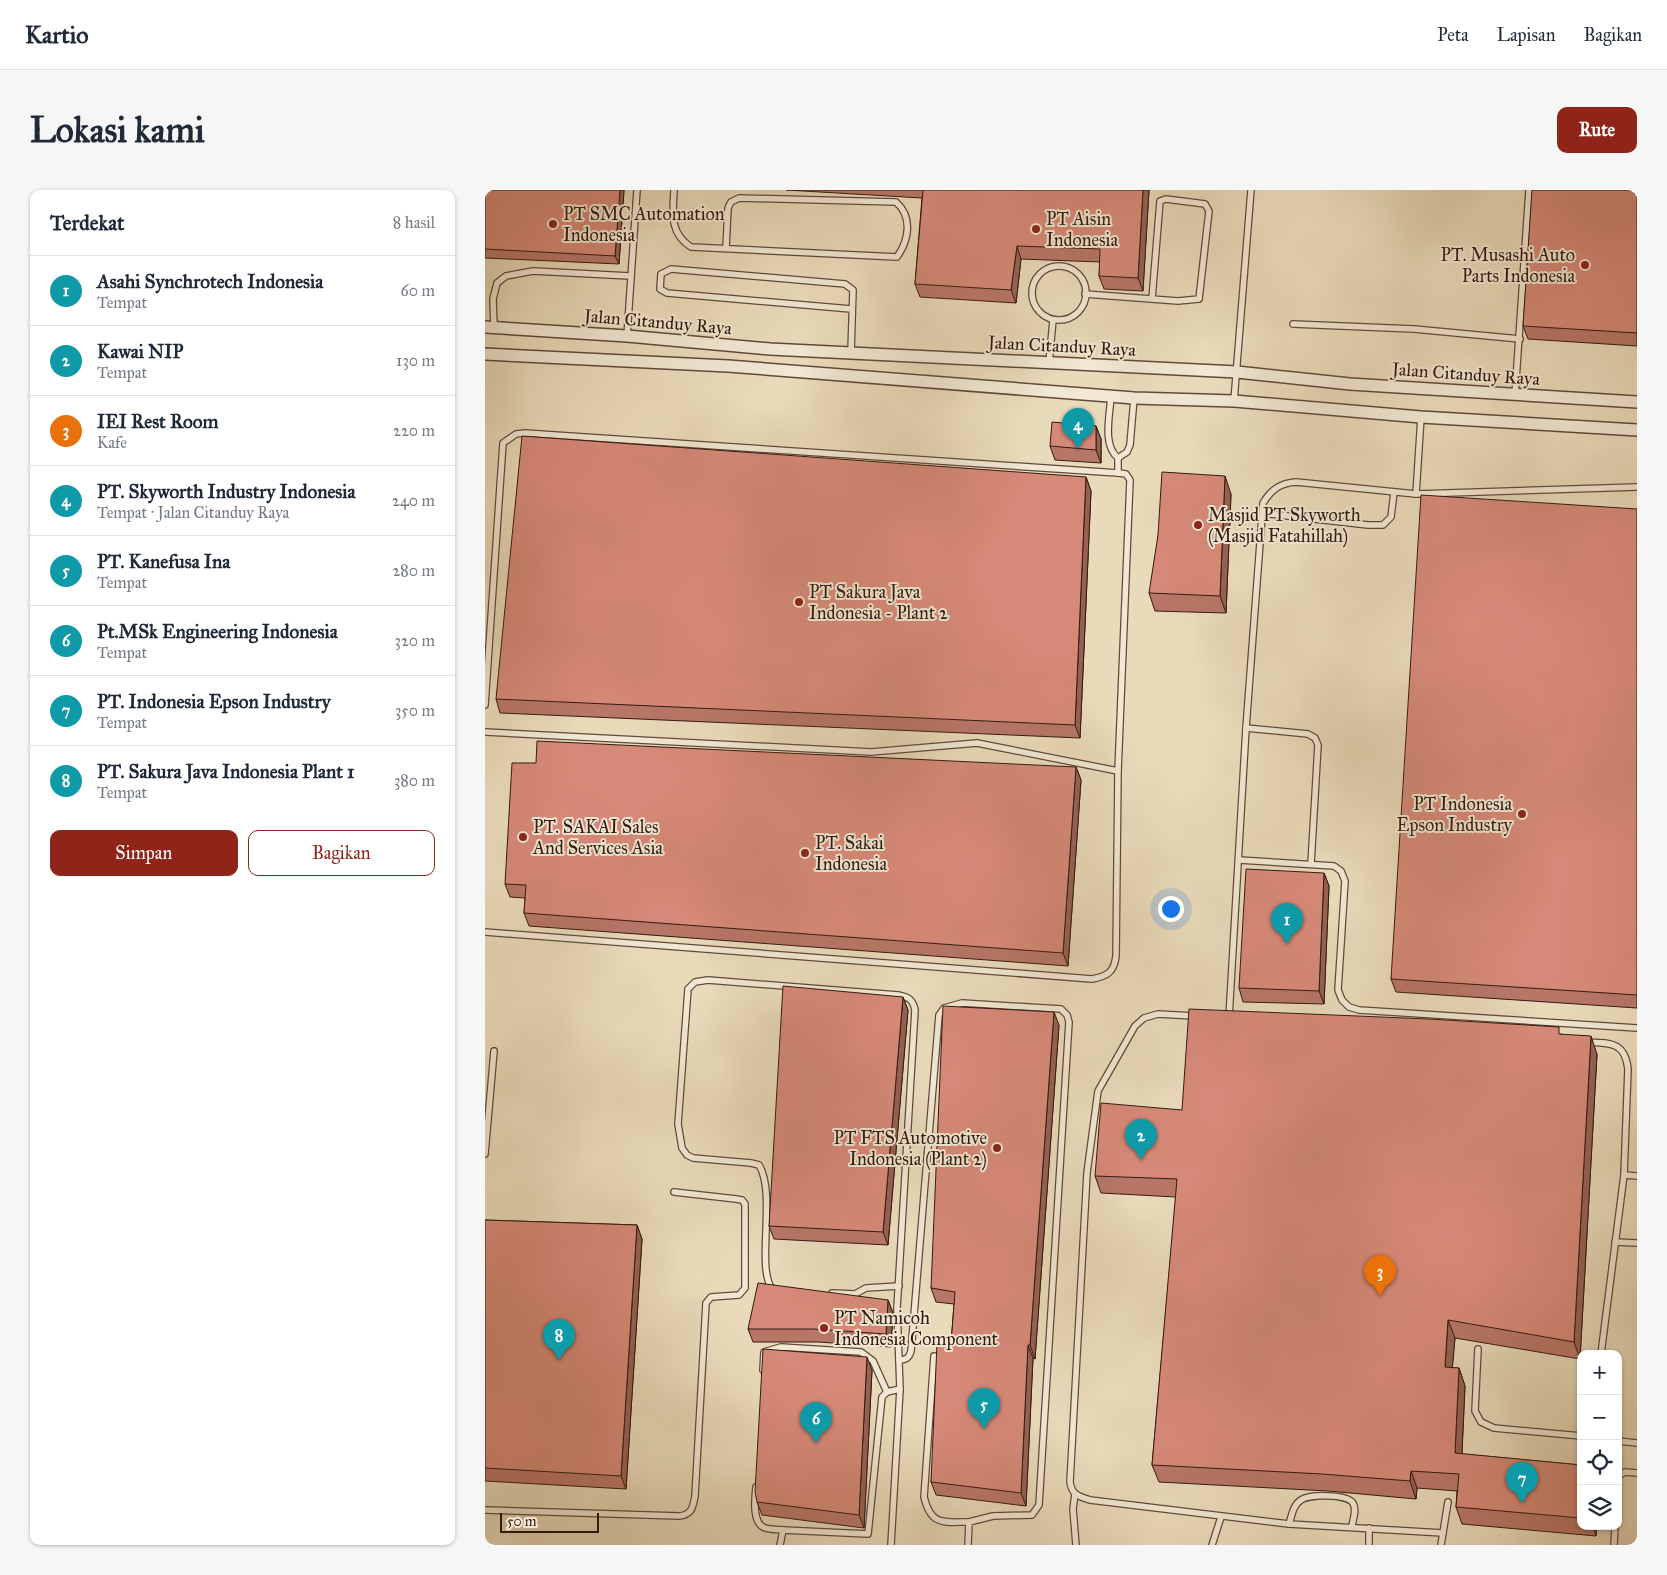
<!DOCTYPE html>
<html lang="id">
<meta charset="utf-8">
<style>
:root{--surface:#fff;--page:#f6f6f7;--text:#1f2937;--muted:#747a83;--line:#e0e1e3;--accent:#8f2418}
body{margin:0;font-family:"IM FELL Great Primer",serif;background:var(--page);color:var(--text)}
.controls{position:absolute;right:15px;bottom:15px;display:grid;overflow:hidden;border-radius:10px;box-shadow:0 1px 4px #0004}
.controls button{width:45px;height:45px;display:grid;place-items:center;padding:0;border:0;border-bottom:1px solid var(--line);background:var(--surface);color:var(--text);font:25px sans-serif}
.scale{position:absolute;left:15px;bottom:12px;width:99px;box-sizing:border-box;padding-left:5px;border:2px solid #331a10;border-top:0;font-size:14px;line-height:18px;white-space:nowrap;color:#331a10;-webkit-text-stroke:4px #f1e7d2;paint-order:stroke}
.you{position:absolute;left:685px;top:718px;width:18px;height:18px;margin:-12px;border:4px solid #fff;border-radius:50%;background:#1a73e8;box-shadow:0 0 0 8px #1a73e833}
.badge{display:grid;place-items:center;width:32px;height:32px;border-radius:50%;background:var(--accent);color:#fff;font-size:16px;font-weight:700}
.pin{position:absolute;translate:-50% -41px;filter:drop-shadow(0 1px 2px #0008)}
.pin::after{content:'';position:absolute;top:26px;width:18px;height:15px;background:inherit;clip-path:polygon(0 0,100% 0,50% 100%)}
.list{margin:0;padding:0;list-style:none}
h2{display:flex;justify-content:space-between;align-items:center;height:65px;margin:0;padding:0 20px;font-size:21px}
h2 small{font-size:16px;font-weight:400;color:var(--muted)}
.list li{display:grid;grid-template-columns:32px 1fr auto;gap:15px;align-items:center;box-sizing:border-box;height:70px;padding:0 20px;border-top:1px solid var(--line)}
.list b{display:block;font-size:19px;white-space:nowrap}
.list p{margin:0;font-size:16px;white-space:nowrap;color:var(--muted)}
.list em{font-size:16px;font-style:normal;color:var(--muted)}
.actions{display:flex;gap:10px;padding:15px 20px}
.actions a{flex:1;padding:11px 0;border:1px solid var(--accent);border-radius:10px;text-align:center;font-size:18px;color:var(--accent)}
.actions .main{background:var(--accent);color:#fff}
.icon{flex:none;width:28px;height:28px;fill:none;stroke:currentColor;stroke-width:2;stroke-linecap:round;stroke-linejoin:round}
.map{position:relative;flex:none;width:1152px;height:1355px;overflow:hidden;border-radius:10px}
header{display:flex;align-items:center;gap:30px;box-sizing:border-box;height:70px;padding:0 25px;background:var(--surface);border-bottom:1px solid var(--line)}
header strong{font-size:24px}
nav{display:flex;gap:28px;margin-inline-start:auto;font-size:18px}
.intro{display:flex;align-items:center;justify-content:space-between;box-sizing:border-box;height:120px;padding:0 30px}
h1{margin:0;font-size:35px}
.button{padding:12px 22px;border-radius:10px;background:var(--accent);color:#fff;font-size:18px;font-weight:700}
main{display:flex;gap:30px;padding:0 30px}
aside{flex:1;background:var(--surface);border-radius:10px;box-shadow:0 1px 4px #0004}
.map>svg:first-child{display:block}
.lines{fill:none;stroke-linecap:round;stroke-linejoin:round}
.service-casing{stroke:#604a3a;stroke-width:8}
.minor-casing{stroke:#604a3a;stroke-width:14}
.service{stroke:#f1e7d2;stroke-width:5.5}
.minor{stroke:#f1e7d2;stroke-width:11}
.wall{fill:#b87667;stroke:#331a10}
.shaded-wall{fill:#966054;stroke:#331a10}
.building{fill:#d68978;stroke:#331a10}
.poi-dot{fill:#8f2418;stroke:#f1e7d2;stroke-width:2}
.labels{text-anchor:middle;stroke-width:4;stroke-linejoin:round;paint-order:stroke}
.poi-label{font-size:18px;fill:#331a10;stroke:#f1e7d2;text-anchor:start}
.street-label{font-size:18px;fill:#331a10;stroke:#f1e7d2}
</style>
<header>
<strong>Kartio</strong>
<nav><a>Peta</a><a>Lapisan</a><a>Bagikan</a></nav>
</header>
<div class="intro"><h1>Lokasi kami</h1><a class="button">Rute</a></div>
<main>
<aside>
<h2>Terdekat<small>8 hasil</small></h2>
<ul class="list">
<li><span class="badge" style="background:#0f9aa8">1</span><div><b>Asahi Synchrotech Indonesia</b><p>Tempat</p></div><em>60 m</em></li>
<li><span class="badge" style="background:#0f9aa8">2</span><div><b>Kawai NIP</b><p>Tempat</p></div><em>130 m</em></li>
<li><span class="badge" style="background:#e8710a">3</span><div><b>IEI Rest Room</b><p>Kafe</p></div><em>220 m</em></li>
<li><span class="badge" style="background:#0f9aa8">4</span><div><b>PT. Skyworth Industry Indonesia</b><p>Tempat · Jalan Citanduy Raya</p></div><em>240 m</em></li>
<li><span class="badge" style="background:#0f9aa8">5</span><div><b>PT. Kanefusa Ina</b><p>Tempat</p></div><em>280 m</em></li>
<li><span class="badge" style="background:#0f9aa8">6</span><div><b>Pt.MSk Engineering Indonesia</b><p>Tempat</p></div><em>320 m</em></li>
<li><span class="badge" style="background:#0f9aa8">7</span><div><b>PT. Indonesia Epson Industry</b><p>Tempat</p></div><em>350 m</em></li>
<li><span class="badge" style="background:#0f9aa8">8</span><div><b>PT. Sakura Java Indonesia Plant 1</b><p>Tempat</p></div><em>380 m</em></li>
</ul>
<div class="actions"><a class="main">Simpan</a><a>Bagikan</a></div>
</aside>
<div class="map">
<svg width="1152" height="1355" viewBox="0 0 1152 1355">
<rect width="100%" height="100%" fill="#e9daba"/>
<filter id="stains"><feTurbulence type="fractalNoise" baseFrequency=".004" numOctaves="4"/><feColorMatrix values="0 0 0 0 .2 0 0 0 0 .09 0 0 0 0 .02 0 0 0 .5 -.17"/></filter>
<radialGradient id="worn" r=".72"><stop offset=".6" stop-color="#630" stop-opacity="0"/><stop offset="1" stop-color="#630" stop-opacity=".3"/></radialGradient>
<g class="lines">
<defs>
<g id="service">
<path d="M189,0C188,23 184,43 206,57L412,67C424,50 428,27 411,12L254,8L246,12L243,18L241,58"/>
<circle cx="574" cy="103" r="27"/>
<path d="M600,104L693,111L714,109L724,21L720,14L681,9L675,11L667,109"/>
<path d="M366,119L182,103L175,99L176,84L186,79L360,94L368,100L366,162"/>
<path d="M808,134L929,139L1035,149"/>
<path d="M9,137L8,109L12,93L21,86L48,81L145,86"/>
<path d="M142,146L152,0"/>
<path d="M564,173L568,130"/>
<path d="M1030,205L1044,0"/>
<path d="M626,206C625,225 617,255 633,268"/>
<path d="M749,211L766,0"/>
<path d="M633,268L642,262L645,255L649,208"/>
<path d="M633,283V268"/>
<path d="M931,304L1152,297"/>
<path d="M777,323L883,335H898L906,327L909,302"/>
<path d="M0,515L18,253L31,244L40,243L633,283L641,284L645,290L633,581L631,766C629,782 623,786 607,789L0,742"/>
<path d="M761,538L823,544L830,548L833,555L826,674"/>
<path d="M0,542L386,562L492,553L633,581"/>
<path d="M754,670L849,676L856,681L860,691L853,800L857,810L864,817L874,820L1152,838"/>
<path d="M709,826L673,824L659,828L650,836L613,901L602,983L585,1292C587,1305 593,1306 605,1310L804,1334L958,1343"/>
<path d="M744,827L761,538L778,313C786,300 795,293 811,292L931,304L936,227"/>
<path d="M1100,852C1124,853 1140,851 1143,879L1139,985L1116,1164"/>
<path d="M0,964L9,861"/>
<path d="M1139,985L1152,986"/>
<path d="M1130,1052L1152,1053"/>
<path d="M288,1100C270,1080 292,1004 274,975L266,973L208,968L202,965L197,958L193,934L203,799L210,792L223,790L413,805C423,807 428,809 430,820L412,1118L415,1199L406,1355"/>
<path d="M347,1103L370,1104L381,1098L414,1096"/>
<path d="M993,1159L990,1221L996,1232L1009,1238L1096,1246"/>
<path d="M449,1166L439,1307C446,1336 458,1332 484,1332"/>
<path d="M414,1170C421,1170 424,1168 426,1161L454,825L459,818L477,813L576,819L582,825L584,832L554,1315L547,1325L508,1326L484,1332L483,1355"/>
<path d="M278,1180L279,1162L296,1157L376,1162L388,1171L402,1202"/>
<path d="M1133,1251L1152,1253"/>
<path d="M1133,1286L1140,1282L1152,1283"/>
<path d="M271,1297C270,1307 267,1331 278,1337C283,1340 292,1339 298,1340"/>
<path d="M590,1304L588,1319L591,1355"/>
<path d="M0,1320L194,1326C207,1325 208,1317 210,1306L221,1113L226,1107L254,1105L260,1098V1014L257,1010L251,1009L189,1002"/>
<path d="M804,1334C807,1325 808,1315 816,1310C824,1304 862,1304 868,1313C872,1320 868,1329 867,1336"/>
<path d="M295,1355L298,1340L383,1344L397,1207L402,1202L415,1199"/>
<path d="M727,1355L736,1327"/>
<path d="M884,1355V1338"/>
<path d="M956,1355L963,1312"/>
<path d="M1129,1355L1130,1336"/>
</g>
<g id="minor">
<path d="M0,137L142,146L285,159L752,182L865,194L1152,212"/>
<path d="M0,164L243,176L649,208L749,211L936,227L1152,240"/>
</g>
</defs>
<use href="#service" class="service-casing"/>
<use href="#minor" class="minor-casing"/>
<use href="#service" class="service"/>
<use href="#minor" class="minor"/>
</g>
<g class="wall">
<path d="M0,0H139L134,74L0,68Z"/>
<path d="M301,0H664L658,101L619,99L614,86L615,72L536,69L531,113L435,107L430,94L437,8Z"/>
<path d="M1152,0V156L1043,149L1038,136Z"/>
<path d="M611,236L616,249V273L570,270L565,256Z"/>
<path d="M601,287L606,301L595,548L15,523L11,509Z"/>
<path d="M746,304L741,423L670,421L664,403Z"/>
<path d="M1152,319V818L911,802L906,789Z"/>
<path d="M591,577L596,590L583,776L44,736L39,723L40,708L25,707L20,694Z"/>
<path d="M839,683L844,696L839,814L758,812L754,798Z"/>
<path d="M418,807L423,820L403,1055L289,1049L284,1036Z"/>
<path d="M574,835L550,1169L548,1168L541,1316L451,1305L446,1292L466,1154L469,1114L451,1112L446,1098Z"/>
<path d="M1076,844L1112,864L1095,1169L970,1148L967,1178H974L980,1196L977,1264L1096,1275V1336H1112L1111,1346L977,1334L971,1317L972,1301L932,1298L931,1309L843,1301L674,1292L667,1275L691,1007L616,1003L610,986L697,920Z"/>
<path d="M0,1030L152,1035L157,1049L141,1299L0,1291Z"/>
<path d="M403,1110L408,1123L406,1157L333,1152H268L263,1139Z"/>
<path d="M387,1180L379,1338L277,1325L272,1312Z"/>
</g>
<g class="shaded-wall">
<path d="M135,0H139L134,74L130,66Z"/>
<path d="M658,0H664L658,101L653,88Z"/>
<path d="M532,56L536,69L531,113L526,100Z"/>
<path d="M611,236L616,249V273L611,260Z"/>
<path d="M740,286L746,304L741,423L735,406Z"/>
<path d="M601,287L606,301L595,548L590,535Z"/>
<path d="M591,577L596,590L583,776L578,763Z"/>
<path d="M839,683L844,696L839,814L834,801Z"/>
<path d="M418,807L423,820L403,1055L398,1042Z"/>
<path d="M569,822L574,835L550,1169L545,1155Z"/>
<path d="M1106,846L1112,864L1095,1169L1089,1152Z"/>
<path d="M152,1035L157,1049L141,1299L136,1286Z"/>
<path d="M403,1110L408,1123L406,1157L401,1144Z"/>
<path d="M963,1130L970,1148L966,1194L960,1177Z"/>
<path d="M543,1155L548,1168L541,1316L536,1303Z"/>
<path d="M382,1167L387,1180L379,1338L374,1325Z"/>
<path d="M974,1178L980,1196L976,1281L970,1263Z"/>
<path d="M926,1281L932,1298L931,1309L925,1291Z"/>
<path d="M1108,1336H1112L1111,1346Z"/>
</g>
<g class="building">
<path d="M0,0H135L130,66L0,59Z"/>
<path d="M438,0H658L653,88L614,86L615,59L532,56L526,100L430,94Z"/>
<path d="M1047,0H1152V143L1038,136Z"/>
<path d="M567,232L611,236V260L565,256Z"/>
<path d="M37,246L601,287L590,535L11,509Z"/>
<path d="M677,282L740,286L735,406L664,403L673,345Z"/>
<path d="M936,305L1152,319V805L906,789Z"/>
<path d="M52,551L591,577L578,763L39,723L41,695L20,694L27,573H51Z"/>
<path d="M761,679L839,683L834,801L754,798Z"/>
<path d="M298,796L418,807L398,1042L284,1036Z"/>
<path d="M458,816L569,822L545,1155H543L536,1303L446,1292L452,1153L466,1154L470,1102L446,1098Z"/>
<path d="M704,819L944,829L1074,837V844L1106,846L1089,1152L963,1130L960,1177L974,1178L970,1263L1096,1275V1328L971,1317L974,1284L926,1281L925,1291L837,1284L667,1275L692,989L610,986L616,913L697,920Z"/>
<path d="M0,1030L152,1035L136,1286L0,1278Z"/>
<path d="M273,1093L403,1110L401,1144L328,1139H263Z"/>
<path d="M278,1159L382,1167L374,1325L272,1312L270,1302Z"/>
</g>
<g class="poi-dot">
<circle cx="68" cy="34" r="5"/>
<circle cx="551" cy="39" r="5"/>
<circle cx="1100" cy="75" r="5"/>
<circle cx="713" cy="335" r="5"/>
<circle cx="314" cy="412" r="5"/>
<circle cx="1037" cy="624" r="5"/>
<circle cx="38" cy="647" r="5"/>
<circle cx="320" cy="663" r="5"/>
<circle cx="512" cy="958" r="5"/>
<circle cx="339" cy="1138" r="5"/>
</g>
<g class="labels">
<g class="poi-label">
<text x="78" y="30">PT SMC Automation<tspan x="78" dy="21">Indonesia</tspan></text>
<text x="561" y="35">PT Aisin<tspan x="561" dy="21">Indonesia</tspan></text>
<text x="1090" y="71" text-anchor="end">PT. Musashi Auto<tspan x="1090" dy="21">Parts Indonesia</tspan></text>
<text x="723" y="331">Masjid PT Skyworth<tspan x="723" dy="21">(Masjid Fatahillah)</tspan></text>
<text x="324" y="408">PT Sakura Java<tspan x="324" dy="21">Indonesia - Plant 2</tspan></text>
<text x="1027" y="620" text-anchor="end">PT Indonesia<tspan x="1027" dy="21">Epson Industry</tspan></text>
<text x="48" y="643">PT. SAKAI Sales<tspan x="48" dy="21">And Services Asia</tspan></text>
<text x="330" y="659">PT. Sakai<tspan x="330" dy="21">Indonesia</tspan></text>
<text x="502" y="954" text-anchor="end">PT FTS Automotive<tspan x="502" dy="21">Indonesia (Plant 2)</tspan></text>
<text x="349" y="1134">PT Namicoh<tspan x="349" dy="21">Indonesia Component</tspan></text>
</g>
<g class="street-label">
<text transform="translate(173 132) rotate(5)" y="6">Jalan Citanduy Raya</text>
<text transform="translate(577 156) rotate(3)" y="6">Jalan Citanduy Raya</text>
<text transform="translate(981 184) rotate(4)" y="6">Jalan Citanduy Raya</text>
</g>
</g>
<rect width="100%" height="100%" filter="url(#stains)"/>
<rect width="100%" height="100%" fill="url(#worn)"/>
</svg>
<div class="controls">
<button>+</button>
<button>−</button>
<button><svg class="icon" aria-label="locate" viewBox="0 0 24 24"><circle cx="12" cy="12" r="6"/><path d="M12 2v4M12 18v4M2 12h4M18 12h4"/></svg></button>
<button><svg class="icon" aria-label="layers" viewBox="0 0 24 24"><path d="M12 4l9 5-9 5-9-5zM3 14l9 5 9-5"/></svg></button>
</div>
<div class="scale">50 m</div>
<div class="you"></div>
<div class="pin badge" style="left:802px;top:754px;background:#0f9aa8">1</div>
<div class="pin badge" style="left:656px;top:970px;background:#0f9aa8">2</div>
<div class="pin badge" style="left:895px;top:1106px;background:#e8710a">3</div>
<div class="pin badge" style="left:593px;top:259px;background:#0f9aa8">4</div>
<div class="pin badge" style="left:499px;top:1239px;background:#0f9aa8">5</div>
<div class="pin badge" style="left:331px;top:1253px;background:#0f9aa8">6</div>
<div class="pin badge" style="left:1037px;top:1313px;background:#0f9aa8">7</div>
<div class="pin badge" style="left:74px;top:1170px;background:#0f9aa8">8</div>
</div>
</main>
